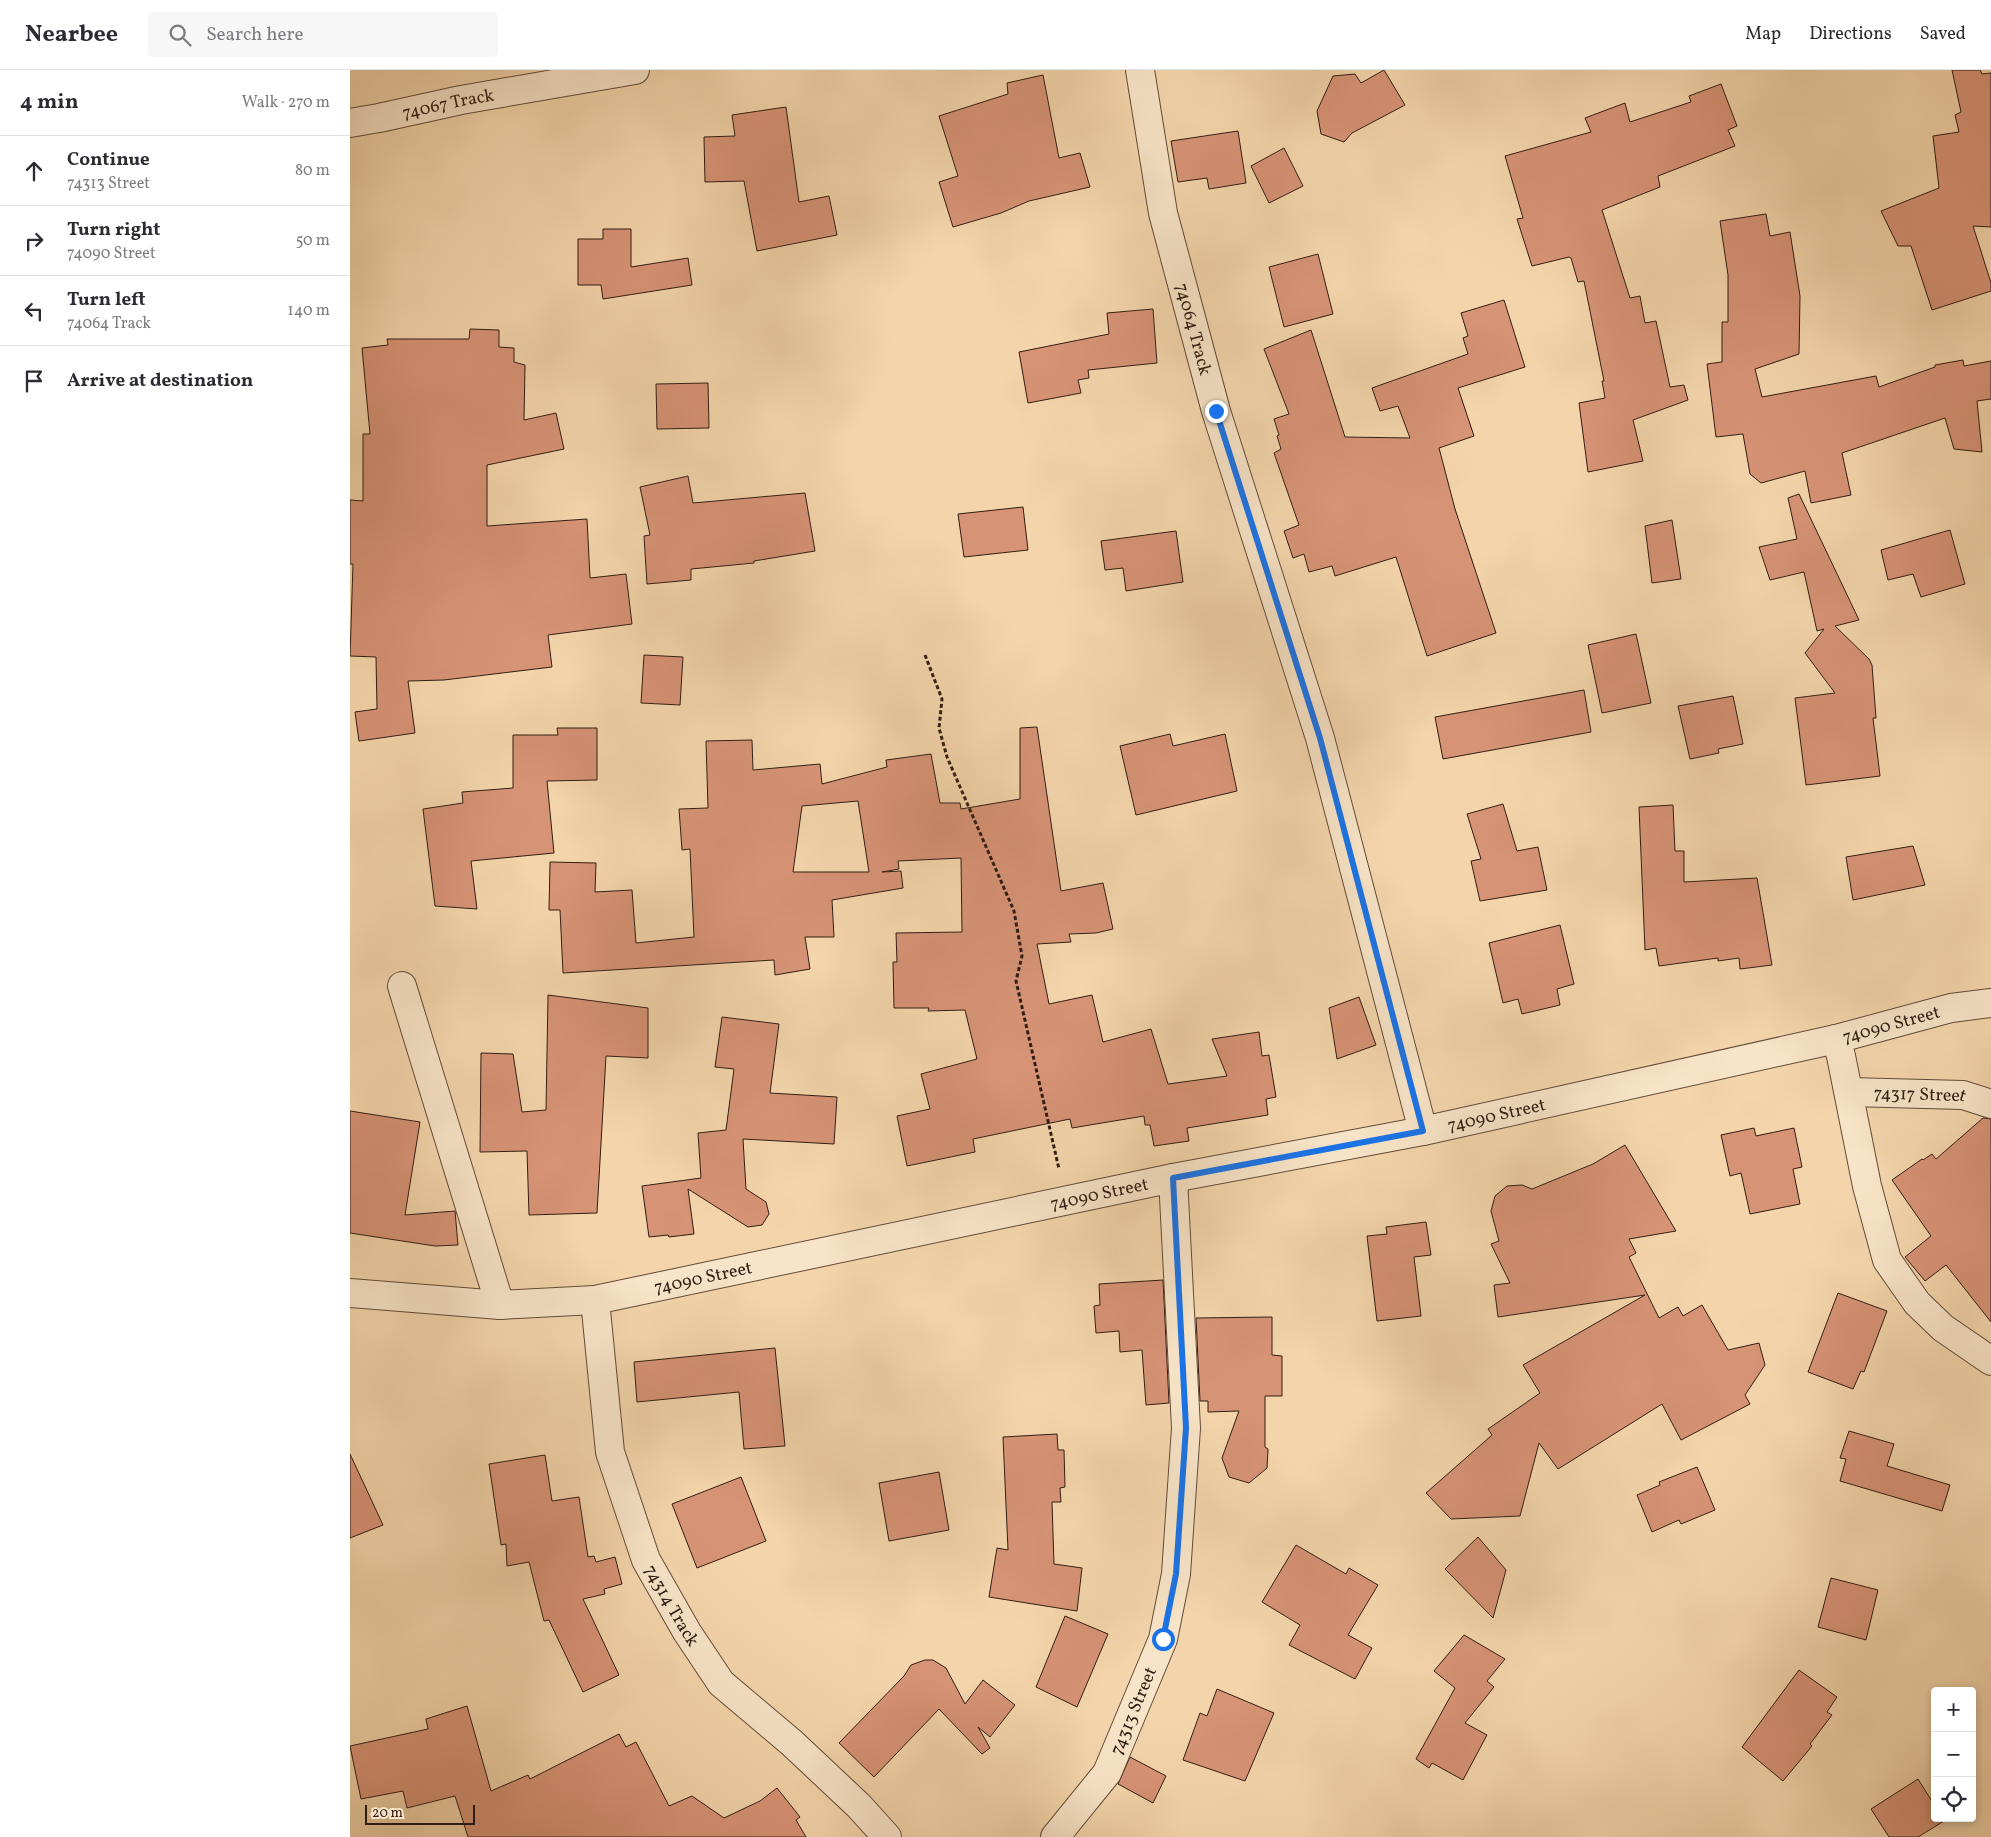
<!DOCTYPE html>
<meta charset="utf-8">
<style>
:root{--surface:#fff;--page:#f7f7f7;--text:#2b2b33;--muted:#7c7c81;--line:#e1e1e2}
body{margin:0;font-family:Vollkorn,serif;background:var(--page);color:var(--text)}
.controls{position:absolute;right:15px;bottom:15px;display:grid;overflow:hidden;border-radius:5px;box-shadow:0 2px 8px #0003}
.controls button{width:45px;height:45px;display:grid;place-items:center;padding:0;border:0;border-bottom:1px solid var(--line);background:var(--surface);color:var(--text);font:25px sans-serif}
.scale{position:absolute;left:15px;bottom:12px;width:110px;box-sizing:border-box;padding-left:5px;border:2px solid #311d13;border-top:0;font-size:14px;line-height:18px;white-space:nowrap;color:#311d13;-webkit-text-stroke:4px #f8e4c8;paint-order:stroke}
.stop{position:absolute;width:15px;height:15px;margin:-11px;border:4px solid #1a73e8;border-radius:50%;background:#fff}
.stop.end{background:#1a73e8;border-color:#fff;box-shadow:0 1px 5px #0008}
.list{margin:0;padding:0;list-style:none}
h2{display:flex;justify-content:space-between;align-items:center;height:65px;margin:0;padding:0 20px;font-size:21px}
h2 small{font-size:16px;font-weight:400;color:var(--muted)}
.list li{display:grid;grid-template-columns:32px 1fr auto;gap:15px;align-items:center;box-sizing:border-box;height:70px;padding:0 20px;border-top:1px solid var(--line)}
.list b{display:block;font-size:19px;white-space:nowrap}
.list p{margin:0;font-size:16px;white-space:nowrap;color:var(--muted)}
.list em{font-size:16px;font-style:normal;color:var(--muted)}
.icon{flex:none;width:28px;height:28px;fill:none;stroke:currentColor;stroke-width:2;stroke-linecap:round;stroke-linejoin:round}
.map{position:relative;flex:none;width:1641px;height:1767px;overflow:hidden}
header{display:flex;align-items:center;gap:30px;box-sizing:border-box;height:70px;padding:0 25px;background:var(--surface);border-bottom:1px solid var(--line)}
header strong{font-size:24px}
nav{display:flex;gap:28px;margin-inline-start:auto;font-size:18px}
.search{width:350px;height:45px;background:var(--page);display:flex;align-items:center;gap:12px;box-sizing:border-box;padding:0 18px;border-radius:5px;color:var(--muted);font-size:19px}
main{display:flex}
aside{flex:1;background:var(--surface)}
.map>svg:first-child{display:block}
.building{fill:#d79376;stroke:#311d13;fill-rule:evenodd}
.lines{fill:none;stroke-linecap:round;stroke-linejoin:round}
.minor-casing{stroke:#624b39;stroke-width:30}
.path{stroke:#311d13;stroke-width:3;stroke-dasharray:4 2.5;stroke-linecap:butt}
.minor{stroke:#f8e4c8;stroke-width:28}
.route{stroke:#1a73e8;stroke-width:6}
.labels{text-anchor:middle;stroke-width:5;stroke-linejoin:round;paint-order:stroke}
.street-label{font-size:18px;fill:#311d13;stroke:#f8e4c8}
</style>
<header>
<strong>Nearbee</strong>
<div class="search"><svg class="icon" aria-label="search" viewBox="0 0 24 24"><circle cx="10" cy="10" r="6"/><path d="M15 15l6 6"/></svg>Search here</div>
<nav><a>Map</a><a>Directions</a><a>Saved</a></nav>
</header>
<main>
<aside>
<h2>4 min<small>Walk · 270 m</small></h2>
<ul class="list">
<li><svg class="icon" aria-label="ahead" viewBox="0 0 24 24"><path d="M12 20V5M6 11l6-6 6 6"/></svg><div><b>Continue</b><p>74313 Street</p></div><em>80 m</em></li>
<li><svg class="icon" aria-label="right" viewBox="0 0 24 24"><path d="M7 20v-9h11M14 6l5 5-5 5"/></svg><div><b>Turn right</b><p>74090 Street</p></div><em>50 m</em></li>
<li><svg class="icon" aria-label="left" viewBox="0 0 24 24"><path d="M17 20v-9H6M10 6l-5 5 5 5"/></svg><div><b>Turn left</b><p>74064 Track</p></div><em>140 m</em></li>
<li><svg class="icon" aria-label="arrive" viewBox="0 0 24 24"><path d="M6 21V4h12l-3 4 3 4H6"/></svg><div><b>Arrive at destination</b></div></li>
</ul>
</aside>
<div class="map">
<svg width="1641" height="1767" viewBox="0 0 1641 1767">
<rect width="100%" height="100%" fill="#f4d5ab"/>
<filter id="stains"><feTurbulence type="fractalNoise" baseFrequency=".004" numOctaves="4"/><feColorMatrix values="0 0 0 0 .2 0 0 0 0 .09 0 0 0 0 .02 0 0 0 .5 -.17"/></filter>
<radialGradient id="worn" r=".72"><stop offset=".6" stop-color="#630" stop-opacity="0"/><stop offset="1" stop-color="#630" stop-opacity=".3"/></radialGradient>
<g class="building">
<path d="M1034,0L1055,35L1002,63L994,72L971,64L967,41L983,6L1005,4L1011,13Z"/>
<path d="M1602,0H1630L1632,4L1641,3V157L1623,156L1641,213V221L1582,240L1561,176H1548L1531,141L1589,118L1583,66L1609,62L1605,45L1611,42Z"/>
<path d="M693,5L709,88L730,83L740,117L679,131L651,143L603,157L589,112L608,106L589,46L658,24L657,13Z"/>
<path d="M1371,14L1387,56L1378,60L1385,76L1308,106L1310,117L1252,140L1280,228L1290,226L1295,253L1306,251L1320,317L1334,315L1338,330L1283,350L1293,391L1238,402L1229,333L1255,328L1252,311H1254L1234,211L1228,212L1221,188L1219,187L1182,196L1167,149L1173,148L1155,86L1241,62L1235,48L1275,33L1280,52L1341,32L1339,26Z"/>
<path d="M436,37L449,132L479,126L487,165L407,181L394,111L355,112L354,67L385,66L382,45Z"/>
<path d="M888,61L896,113L859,119L857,108L828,112L821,71Z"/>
<path d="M934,78L953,116L919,133L901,96Z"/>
<path d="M1416,144L1420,166L1440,162L1450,226L1449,284L1405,299L1412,327L1526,306L1529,317L1585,297V295L1613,290L1614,296L1641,291V329L1627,331L1632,382L1604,379L1595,348L1492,383L1501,425L1461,433L1455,401L1411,413L1400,404L1393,364L1366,367L1357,294L1372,292V252H1378V205L1370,151Z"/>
<path d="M253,159H281V197L338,188L342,215L253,229L251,215H228V169H253Z"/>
<path d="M968,184L983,244L934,257L919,197Z"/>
<path d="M1154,230L1175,297L1108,318L1124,366L1089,378L1105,439L1146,563L1077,586L1046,487L985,506L982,496L959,502L954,484L943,488L934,461L949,455L924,383L931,379L927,366L929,365L924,349L939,344L914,279L961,260L995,367L1060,368L1048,336L1030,341L1022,318L1118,284L1113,268L1118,266L1111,243Z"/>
<path d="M803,239L807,293L738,300L739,308L728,310L731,323L678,333L669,282L759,264L757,243Z"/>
<path d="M120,259L149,260V277L164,278V292L175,295L174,350L206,343L214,379L137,395V456L237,449L240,508L276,504L282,554L198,565L202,597L94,610L58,611L65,663L9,671L5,642L27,639L26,587L0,586L3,494H0V430L13,431V364H20L12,278L38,275L37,269H119Z"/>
<path d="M358,313L359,358L307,359L306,314Z"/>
<path d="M338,406L343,433L455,423L465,481L404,491V493L341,499V510L297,514L294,466L300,465L290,417Z"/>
<path d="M1449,424L1509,550L1485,556L1519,589L1522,595L1526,648H1523L1530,706L1456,715L1445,628L1485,623L1455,583L1474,559L1467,561L1454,502L1420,510L1409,477L1447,469L1438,428Z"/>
<path d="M673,437L678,480L614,487L608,444Z"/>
<path d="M1322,450L1331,509L1302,513L1295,456Z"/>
<path d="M1600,460L1615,514L1571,527L1563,504L1538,510L1531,480Z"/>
<path d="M826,461L833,512L776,521L773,498L755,500L751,471Z"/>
<path d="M1286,564L1301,633L1252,643L1238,575Z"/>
<path d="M294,585L333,587L330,635L291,633Z"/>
<path d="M1234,620L1241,662L1093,689L1085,647Z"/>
<path d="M1383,626L1393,674L1368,679L1369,683L1340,689L1328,636Z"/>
<path d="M687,657L711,821L753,813L763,859L746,863L719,864L721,872L687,874L699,934L742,925L753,972L801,959L818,1014L877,1006L862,969L909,962L912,986L919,985L926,1027L916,1029L918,1045L837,1058L839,1071L804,1076L800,1055H795L794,1046L722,1058L720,1049L623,1069L625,1082L557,1096L547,1046L580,1039L571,1004L627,989L615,940L578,941L579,938H544L543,892H547L546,863L612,862L611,788L548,791L549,799L532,802L551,801L553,818L482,830L484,867H455L460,899L425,905L424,890L213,903L210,840H199L200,792L246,793L245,822L282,820L286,873L344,867L340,779L332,780L329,739L358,738L356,671L402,670L403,700L470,694L472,714L537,697L536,690L581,684L590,733H610L611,739L670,729V658ZM508,731L519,802H443L452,736Z"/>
<path d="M207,658H247V710L197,711L204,783L121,791L127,839L85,836L73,739L113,733L112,722L163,718V665H208Z"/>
<path d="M820,664L823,676L875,664L887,721L786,745L770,676Z"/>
<path d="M1153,734L1167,781L1188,777L1197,820L1130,831L1121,791L1131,789L1117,744Z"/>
<path d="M1323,735L1325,781H1334V812L1407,808L1422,895L1390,899L1389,888L1368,891V888L1309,896L1306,878L1295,880L1289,737Z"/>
<path d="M1563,776L1575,815L1503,830L1496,787Z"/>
<path d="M1210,855L1224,914L1207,919L1210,935L1172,944L1168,929L1153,933L1139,873Z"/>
<path d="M198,925L298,938V988L256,986L247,1143L179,1145L177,1081L130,1082L131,983L163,984L172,1042L196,1040Z"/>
<path d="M1009,927L1026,975L987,989L979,938Z"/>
<path d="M372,947L429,954L420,1023L487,1027L484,1074L393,1069L396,1119L416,1132L419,1144L412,1155L398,1157L338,1119L344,1164L319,1167L318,1165L299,1167L292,1116L351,1108L348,1063L376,1060L384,999L365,997Z"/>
<path d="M0,1041L70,1052L55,1145L105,1141L108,1175L85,1176L0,1163Z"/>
<path d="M1633,1048L1641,1049V1252L1596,1195L1575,1211L1555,1187L1581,1166L1542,1110L1572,1089L1573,1090L1582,1084L1586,1089Z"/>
<path d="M1404,1058L1406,1066L1444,1058L1452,1097L1443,1099L1450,1134L1400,1144L1391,1103L1380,1106L1371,1065Z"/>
<path d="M1275,1075L1326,1161L1279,1169L1286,1183L1279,1187L1309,1248L1328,1237L1333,1246L1352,1235L1378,1280L1409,1273L1415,1295L1395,1325L1400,1334L1331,1370L1312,1334L1208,1399L1189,1373L1170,1446L1101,1449L1076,1423L1142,1365L1138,1359L1190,1323L1173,1295L1295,1225L1148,1247L1144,1215L1160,1213L1141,1174L1149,1171L1141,1141L1145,1126L1157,1116L1172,1115L1182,1119L1243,1094Z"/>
<path d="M1076,1152L1081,1185L1064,1187L1071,1246L1027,1251L1017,1166L1037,1164L1036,1157Z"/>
<path d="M813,1210L819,1333L796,1335L792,1280L770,1282L769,1261L746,1263L744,1236L750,1235L749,1214Z"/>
<path d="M1488,1223L1537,1241L1514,1302L1511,1301L1503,1319L1458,1302Z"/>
<path d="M922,1247V1285L932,1286V1326H915V1377L918,1379L917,1398L899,1413L879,1407L872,1388L889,1341L858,1342V1331H850L846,1248Z"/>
<path d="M425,1278L435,1376L394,1379L389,1322L287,1332L284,1292Z"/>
<path d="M1499,1361L1544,1374L1537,1396L1600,1415L1592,1441L1490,1411L1496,1389L1490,1388Z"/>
<path d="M707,1364L708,1380H714L715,1417L710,1418L711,1432H702L704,1494L732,1498L727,1541L639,1527L647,1478L658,1480L653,1367Z"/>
<path d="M0,1384L33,1455L0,1468Z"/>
<path d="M195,1385L202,1431L229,1427L238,1487L244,1486L246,1492L265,1487L272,1514L254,1519L255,1524L233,1529L269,1605L233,1622L199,1550L194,1551L179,1492L157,1496L156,1474L151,1475L139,1394Z"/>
<path d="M1347,1397L1365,1440L1331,1454L1329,1450L1302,1462L1287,1425L1310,1415L1309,1412Z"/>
<path d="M589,1402L599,1460L539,1471L529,1413Z"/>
<path d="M391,1407L416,1471L347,1498L322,1434Z"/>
<path d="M1128,1467L1156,1500L1143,1548L1095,1499Z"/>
<path d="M946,1475L996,1504L999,1498L1028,1515L998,1565L1022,1578L1005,1609L939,1575L950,1555L912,1532Z"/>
<path d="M1481,1508L1528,1520L1516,1570L1468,1557Z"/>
<path d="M715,1546L758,1564L727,1637L686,1617Z"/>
<path d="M1114,1565L1155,1589L1137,1611L1144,1617L1115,1653L1137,1665L1113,1710L1082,1693L1079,1698L1066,1689L1105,1618L1084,1601Z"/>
<path d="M575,1590H583L596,1598L615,1634L633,1610L665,1635L640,1667L628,1657L640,1678L632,1684L589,1639L524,1707L489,1673L554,1606L561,1595Z"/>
<path d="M1449,1600L1487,1627L1477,1642L1482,1645L1460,1674L1462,1676L1433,1711L1392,1677Z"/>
<path d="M867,1619L924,1643L895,1711L833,1690L850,1643L857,1646Z"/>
<path d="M117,1636L141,1721L178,1705L180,1709L269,1664L276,1677L286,1672L319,1736L342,1726L374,1748L410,1731L427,1718L450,1747L446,1750L456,1767H118L105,1726L57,1738L53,1721L11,1729L0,1676L78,1659L76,1649Z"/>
<path d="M780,1687L816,1706L803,1733L768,1714Z"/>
<path d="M1568,1709L1585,1736V1748H1592L1594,1751L1568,1767H1539L1521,1739Z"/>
</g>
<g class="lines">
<defs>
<g id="minor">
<path id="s1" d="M790,0L813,143L866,341L970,668L1073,1061"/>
<path id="s2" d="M0,53L29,48L111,30L285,0"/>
<path d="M52,916L150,1235"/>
<path d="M1486,969L1491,986L1517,1116L1537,1190L1567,1233L1593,1258L1641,1291"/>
<path id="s3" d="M1499,1022L1613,1025L1641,1034"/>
<path id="s4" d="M0,1223L150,1235L245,1230L823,1108L1073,1061L1486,969L1601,938L1641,933"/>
<path id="s5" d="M245,1230L260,1382L296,1490L337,1562L371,1613L442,1673L509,1736L537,1767"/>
<path id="s6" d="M705,1767L757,1703L813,1569L826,1504L836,1358L823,1108"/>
</g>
</defs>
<use href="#minor" class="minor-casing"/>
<path class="path" d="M575,585L592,629L589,658L597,687L664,841L672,886L666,911L709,1099"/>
<use href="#minor" class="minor"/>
</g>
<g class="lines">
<path class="route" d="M813,1569L826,1504L836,1358L823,1108L1073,1061L970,668L866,341"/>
</g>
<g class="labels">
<g class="street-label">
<text dy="6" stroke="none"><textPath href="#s2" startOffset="100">74067 Track</textPath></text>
<text dy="6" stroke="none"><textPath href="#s1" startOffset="265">74064 Track</textPath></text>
<text dy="6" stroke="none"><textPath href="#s4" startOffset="1571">74090 Street</textPath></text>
<text dy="6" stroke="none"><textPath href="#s3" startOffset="71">74317 Street</textPath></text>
<text dy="6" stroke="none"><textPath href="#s4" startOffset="1166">74090 Street</textPath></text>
<text dy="6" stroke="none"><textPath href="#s4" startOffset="761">74090 Street</textPath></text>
<text dy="6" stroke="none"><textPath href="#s4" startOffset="356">74090 Street</textPath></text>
<text dy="6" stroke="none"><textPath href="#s5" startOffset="319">74314 Track</textPath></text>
<text dy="6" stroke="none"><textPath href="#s6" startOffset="150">74313 Street</textPath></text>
</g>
</g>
<rect width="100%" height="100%" filter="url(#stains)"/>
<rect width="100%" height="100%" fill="url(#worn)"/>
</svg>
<div class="controls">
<button>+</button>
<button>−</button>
<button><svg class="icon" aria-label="locate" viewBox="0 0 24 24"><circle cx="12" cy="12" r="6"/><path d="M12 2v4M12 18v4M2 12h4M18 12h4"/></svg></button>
</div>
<div class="scale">20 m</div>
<div class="stop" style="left:813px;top:1569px"></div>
<div class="stop end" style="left:866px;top:341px"></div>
</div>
</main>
